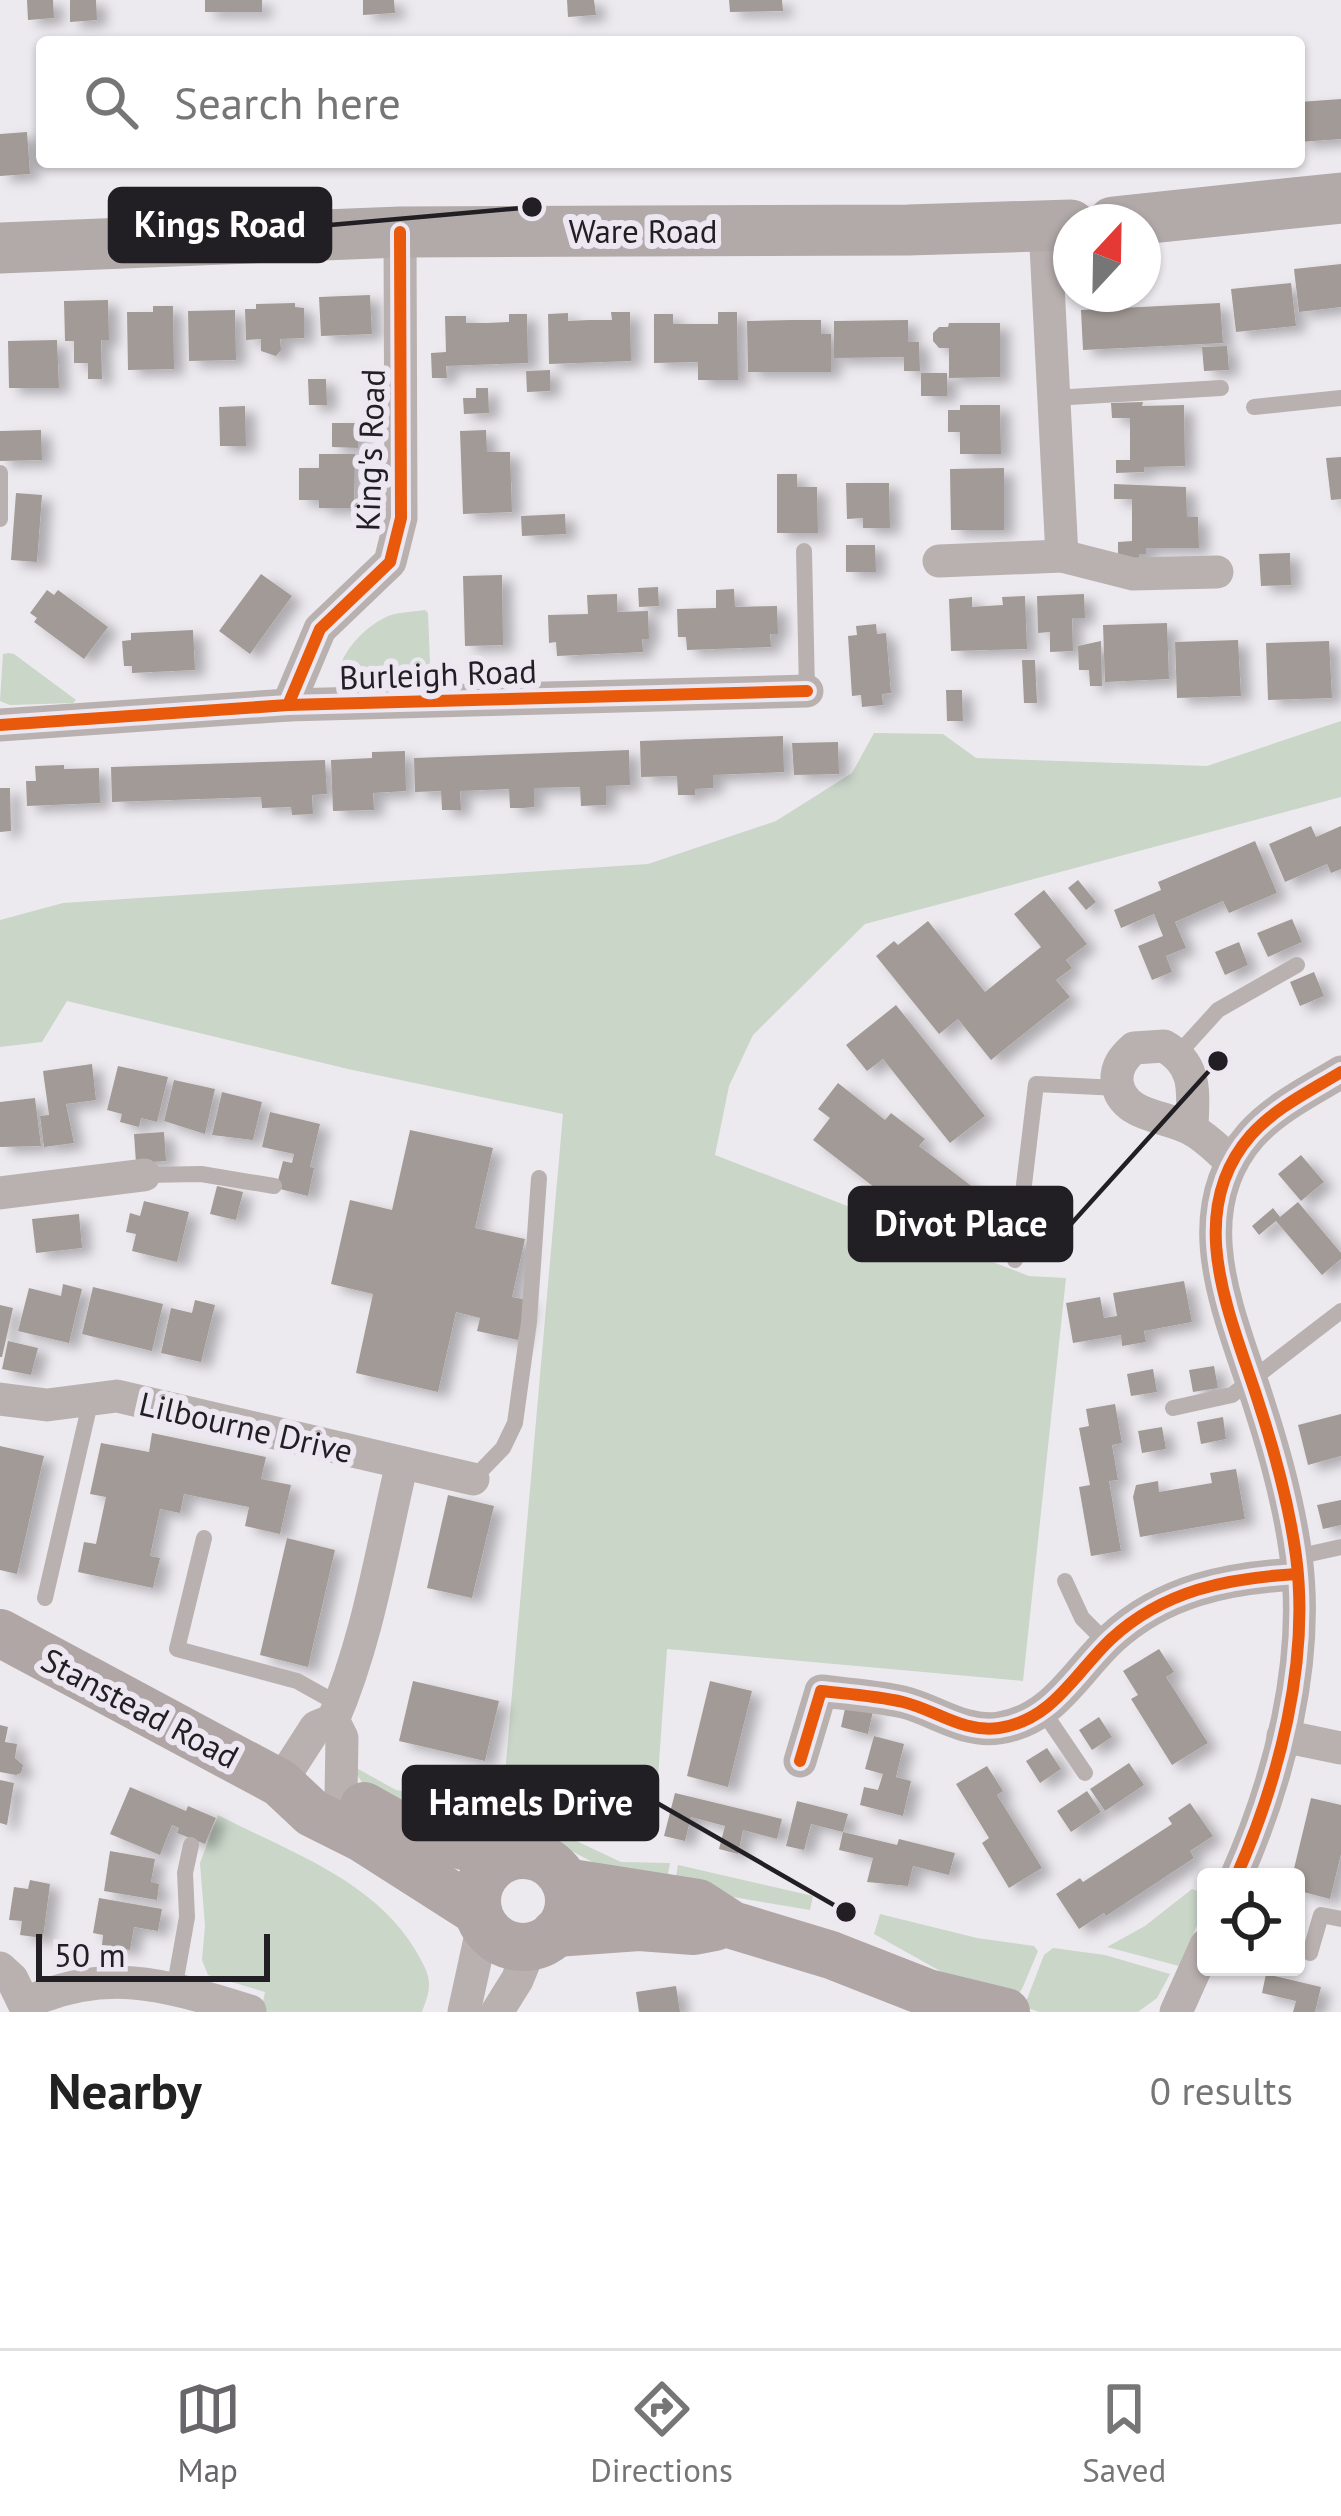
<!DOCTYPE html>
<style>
:root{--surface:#fff;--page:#f6f6f6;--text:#222;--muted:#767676;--line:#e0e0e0;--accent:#68666a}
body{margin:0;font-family:"PT Sans",sans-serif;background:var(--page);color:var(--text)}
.controls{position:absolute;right:36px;bottom:36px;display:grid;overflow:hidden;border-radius:12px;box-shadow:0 3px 9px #0004}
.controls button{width:108px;height:108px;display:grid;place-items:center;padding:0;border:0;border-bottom:3px solid var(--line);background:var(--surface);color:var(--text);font:60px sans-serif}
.compass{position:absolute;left:1053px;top:204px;width:108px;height:108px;border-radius:50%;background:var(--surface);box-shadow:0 3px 9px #0004;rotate:22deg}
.scale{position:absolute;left:36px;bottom:30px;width:234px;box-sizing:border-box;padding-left:12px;border:6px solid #211f23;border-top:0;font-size:33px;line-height:42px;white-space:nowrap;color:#211f23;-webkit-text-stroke:9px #ede7f2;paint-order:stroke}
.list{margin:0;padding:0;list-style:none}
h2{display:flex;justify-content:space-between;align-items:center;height:156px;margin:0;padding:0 48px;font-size:51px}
h2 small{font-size:39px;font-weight:400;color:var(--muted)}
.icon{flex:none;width:66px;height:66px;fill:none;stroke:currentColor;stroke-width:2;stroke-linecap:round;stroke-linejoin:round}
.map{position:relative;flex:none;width:1341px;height:2012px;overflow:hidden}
.search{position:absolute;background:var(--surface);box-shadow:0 3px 9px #0004;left:36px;right:36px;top:36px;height:132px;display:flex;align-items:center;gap:30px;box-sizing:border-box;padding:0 42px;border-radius:12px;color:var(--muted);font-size:45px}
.sheet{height:336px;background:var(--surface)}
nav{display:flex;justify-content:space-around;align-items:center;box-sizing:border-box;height:168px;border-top:3px solid var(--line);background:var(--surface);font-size:33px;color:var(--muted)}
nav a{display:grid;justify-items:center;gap:6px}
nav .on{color:var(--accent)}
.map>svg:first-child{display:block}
.green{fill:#c9d6c8}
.building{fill:#a29a96;filter:url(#shadow)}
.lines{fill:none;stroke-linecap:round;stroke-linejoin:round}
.service{stroke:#b9b1b0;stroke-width:16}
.minor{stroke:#b9b1b0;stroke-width:33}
.secondary{stroke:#afa6a5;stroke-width:48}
.primary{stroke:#b2a9a9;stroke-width:51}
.cycleway-casing{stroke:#ede7f2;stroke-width:20}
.cycleway{stroke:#e8590c;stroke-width:12}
.labels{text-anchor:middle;stroke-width:12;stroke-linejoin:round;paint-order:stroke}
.street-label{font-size:33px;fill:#211f23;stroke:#ede7f2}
.leader{fill:none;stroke:#211f23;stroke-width:4.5}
.callout-dot{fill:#211f23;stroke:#ede7f2;stroke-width:4.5}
.callout{fill:#211f23;stroke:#211f23;stroke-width:4.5}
.callout-label{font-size:36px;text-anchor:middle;font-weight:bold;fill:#fff}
</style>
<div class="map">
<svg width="1341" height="2012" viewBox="0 0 1341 2012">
<defs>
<filter id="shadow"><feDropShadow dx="10" dy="6" stdDeviation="6" flood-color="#0004"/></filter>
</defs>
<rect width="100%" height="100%" fill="#edeaef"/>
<g class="green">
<path d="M425,610L428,613L431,687L343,691L337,687C334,659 361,629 386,617C397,612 412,612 425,610Z"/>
<path d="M9,653L14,654L76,700L73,703L10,705L0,701L3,654Z"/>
<path d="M1341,721V797L865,924L753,1035L729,1086L715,1155L1029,1276L1066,1278L1023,1681L667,1649L658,1777L629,1837L503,1796L563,1114L348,1069L67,1001L42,1042L0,1047V920L63,903L648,864L776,821L852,773L874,733L943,734L976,758L1207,766Z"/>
<path d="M351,1765L396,1790L477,1804L540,1824L621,1862L670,1863L666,1886L604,1868L539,1834H480L366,1789Z"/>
<path d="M218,1815C289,1852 373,1879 416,1951C422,1962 429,1972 429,1985C429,1994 425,2003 422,2012H261L265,1992L208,1975L202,1960L205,1926L200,1863Z"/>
<path d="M678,1865L813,1896L810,1910L674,1887Z"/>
<path d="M1192,1889L1206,1894V1905L1179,1966L1107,1947L1145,1926Z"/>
<path d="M880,1914L977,1938L1034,1946L1038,1951L1022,1989L1012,2002L958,1981L874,1934Z"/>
<path d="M1053,1948L1105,1955L1170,1974L1157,1998L1138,2012H1040L1024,2007L1044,1955Z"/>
</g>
<g class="building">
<path d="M27,0H53L54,18L28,20Z"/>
<path d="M70,0H96L97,20L70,22Z"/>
<rect x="205" y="0" width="57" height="12"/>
<path d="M363,0H394L395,13L363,15Z"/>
<path d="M567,0H594L596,15L568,17Z"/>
<path d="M729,0H782L783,11L730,12Z"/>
<path d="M1341,99V139L1299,142V102Z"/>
<path d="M27,132L30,174L0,176V134Z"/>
<path d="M1341,264V307L1299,312L1294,269Z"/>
<path d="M1291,283L1296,326L1236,332L1231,289Z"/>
<path d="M370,295L372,334L321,336L319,297Z"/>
<path d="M108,300L109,340H101L102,379H88V363H74V341H65L64,301Z"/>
<path d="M295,303V307L304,308V338L280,339L281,350L276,356L261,351V339L246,340L245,309H256V304Z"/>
<path d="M1220,303L1223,343L1083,350L1081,310Z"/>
<path d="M153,306H173L174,369L128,370L127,312H153Z"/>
<path d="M235,310L236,360L189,361L188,311Z"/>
<path d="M611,312H630L631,361L549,364L548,314L568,313V321L589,320H612Z"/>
<path d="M718,312H737L738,380H698V362L654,363V314H673V324H718Z"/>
<path d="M509,314H527L528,363L446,366L447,378H432L431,353L446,352L445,316H466V323H486L509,322Z"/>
<path d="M792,320H821V334H831V372H748L747,321Z"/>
<path d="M908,320V342H919L920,371H904V357L834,358V321Z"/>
<path d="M949,323H1000V377L949,378V348H939L933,341V333L939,327H948Z"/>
<path d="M57,340L59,388H9L8,341Z"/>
<path d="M1227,346L1229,370L1204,371L1202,347Z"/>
<path d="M550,370V391L527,392L526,371Z"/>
<rect x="921" y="373" width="26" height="23"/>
<path d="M308,379H326L327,405H309Z"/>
<path d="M476,388H488L489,413L464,414L463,398H476Z"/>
<path d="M1143,402L1142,406L1184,405L1185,466L1144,467V472L1116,473V460H1130V418H1112L1111,403Z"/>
<path d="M960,405H1000L1001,454H960V432H948V410H960Z"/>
<path d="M245,406L246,446H220L219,407Z"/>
<path d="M332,423H358V448L332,447Z"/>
<path d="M41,430L42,460L0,461V431Z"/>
<path d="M486,430L487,452H510L512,512L463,514L460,431Z"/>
<path d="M319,454H355L354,508H319V500H299V468H319Z"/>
<path d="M1341,457V499L1331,500L1326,458Z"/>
<path d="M1004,468V530H951L950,469Z"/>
<path d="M777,474H797V487H817L818,533H777Z"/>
<path d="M846,483H889L890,528H863V518L847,519Z"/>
<path d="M1114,484L1186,487L1187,517H1198L1199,548H1146V554H1139V563H1118V542L1132,541V499H1114Z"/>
<path d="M16,493L42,495L37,562L11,560Z"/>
<path d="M565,514L566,534L522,536L521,516Z"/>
<path d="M846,545H875L876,572H846Z"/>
<path d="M1290,553L1291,585L1261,586L1259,554Z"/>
<path d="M261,574L292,596L250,654L219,631Z"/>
<path d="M502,575L503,645L465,646L463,576Z"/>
<path d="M658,587L659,606L639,607L638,588Z"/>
<path d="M734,589L735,607L777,606L778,634H770L771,647L687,650L686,637H678L677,609L716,608V590Z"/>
<path d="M47,590L54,595L58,590L108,627L84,659L34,622L37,618L30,613Z"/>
<path d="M617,594V612L648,611L649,639H642L643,652L557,656L556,642L549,643L548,615L588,614L587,595Z"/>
<path d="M1084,594L1085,618H1072L1073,651L1050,652V632L1038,633L1037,596Z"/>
<path d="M1025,596L1027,649L951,651L949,599L972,597V607L986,606L1003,605L1002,597Z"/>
<path d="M1167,623L1169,679L1105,682L1103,625Z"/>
<path d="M876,624L877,634L886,633L891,693L882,694L883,705L862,707L861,695L852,696L848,636L857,635L856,626Z"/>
<path d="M193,630L195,670L132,673V666H124L122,641L131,640V633Z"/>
<path d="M1238,640L1241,696L1177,698L1175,642Z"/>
<path d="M1101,641L1102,686H1090L1089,670H1079L1078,646Z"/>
<path d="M1329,641L1332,698L1268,700L1266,643Z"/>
<path d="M1022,660H1035L1037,703H1024Z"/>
<path d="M946,690H962L963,721H947Z"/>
<path d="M783,736L784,772L713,775V788L695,789V795H678L677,776L641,777L640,741Z"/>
<path d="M838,742L839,774L794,775L792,743Z"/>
<path d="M629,750L630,785L606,786V805L581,806L580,787L534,788V807L523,808H510L509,789L460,791L461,810H442L441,791L415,792L414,758Z"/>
<path d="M405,751L406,791L373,793L374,810L333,811L331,760L372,758V752Z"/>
<path d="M325,760L327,794L312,795L313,814L292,815L291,807L262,808L261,797L112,802L111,767Z"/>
<path d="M64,765V769L99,768L100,803L27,806L26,781H36L35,766Z"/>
<path d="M0,788H10L11,831L0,832Z"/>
<path d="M1311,826L1316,837L1341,826V869L1331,873L1327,864L1285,882L1269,844Z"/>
<path d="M1255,841L1277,893L1229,913L1223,901L1175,922L1186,948L1166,956L1172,972L1152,980L1138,946L1163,936L1154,914L1121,928L1114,910L1161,890L1158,882Z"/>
<path d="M1078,880L1096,902L1086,910L1068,888Z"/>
<path d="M1044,890L1087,944L1066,960L1072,968L1056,980L1070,997L991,1060L958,1019L939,1034L876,956L894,941L898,945L928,921L985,992L1041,947L1014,914Z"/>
<path d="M1292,919L1302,942L1268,957L1257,933Z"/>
<path d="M1239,942L1248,965L1225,975L1215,952Z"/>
<path d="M1314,972L1324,996L1300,1006L1290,982Z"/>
<path d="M896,1005L985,1116L950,1143L883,1059L867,1071L846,1045Z"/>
<path d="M92,1064L96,1100L66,1104L74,1143L44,1147L40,1116L49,1115L43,1071Z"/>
<path d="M118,1066L168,1077L157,1122L141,1118L139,1127L120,1122L122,1114L107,1110Z"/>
<path d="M174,1080L215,1089L205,1134L164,1121Z"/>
<path d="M838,1083L885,1120L891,1113L925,1139L919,1146L978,1191L969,1203L957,1194L947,1209L935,1199L918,1221L813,1140L830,1118L818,1109Z"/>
<path d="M222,1092L262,1102L253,1140L212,1135Z"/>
<path d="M35,1098L41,1146L0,1147V1102Z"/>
<path d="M270,1112L320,1124L310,1167L314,1168L308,1196L276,1188L283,1161L292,1163L294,1154L262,1147Z"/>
<path d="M410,1130L493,1148L475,1228L525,1239L512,1297L527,1300L518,1340L477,1331L480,1318L456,1312L438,1392L356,1373L373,1294L331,1284L350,1200L392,1210Z"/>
<path d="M164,1132L166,1161L136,1163L134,1134Z"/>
<path d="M1301,1155L1324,1182L1301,1201L1278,1174Z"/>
<path d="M217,1186L243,1192L236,1220L210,1214Z"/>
<path d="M144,1201L189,1212L177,1262L132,1251L136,1234L126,1232L130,1213L140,1216Z"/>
<path d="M1298,1202L1341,1253V1259L1322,1275L1276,1221L1259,1235L1252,1226L1273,1208L1280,1217Z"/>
<path d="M79,1214L82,1248L36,1253L32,1219Z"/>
<path d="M1184,1281L1192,1322L1144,1331L1146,1342L1122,1346L1121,1335L1073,1343L1066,1303L1100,1297L1104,1318L1117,1316L1113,1293Z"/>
<path d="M63,1284L82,1289L69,1343L18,1331L29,1288L61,1296Z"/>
<path d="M93,1287L163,1304L152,1351L82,1334Z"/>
<path d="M195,1300L215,1305L201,1362L161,1353L171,1308L192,1313Z"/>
<path d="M0,1305L13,1308L2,1357H0Z"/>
<path d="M8,1341L38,1348L31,1375L2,1369Z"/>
<path d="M1214,1366L1218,1388L1193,1392L1189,1370Z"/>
<path d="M1153,1369L1157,1392L1131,1396L1127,1374Z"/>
<path d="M1115,1404L1122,1443L1112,1445L1118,1480L1109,1481L1121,1551L1091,1556L1079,1487L1090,1485L1079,1428L1089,1426L1086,1409Z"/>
<path d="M1341,1414V1456L1308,1465L1298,1425Z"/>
<path d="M1223,1417L1226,1439L1201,1444L1197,1422Z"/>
<path d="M1162,1427L1166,1449L1142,1453L1138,1431Z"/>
<path d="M152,1433L266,1457L261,1479L291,1485L280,1534L245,1526L249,1507L184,1494L180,1513L160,1509L150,1556L160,1558L153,1588L78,1572L84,1542L96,1544L106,1497L90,1494L101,1443L149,1452Z"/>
<path d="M0,1446L44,1456L17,1574L0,1570Z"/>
<path d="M1236,1469L1245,1519L1140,1537L1133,1497L1136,1485L1158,1481L1159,1492L1212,1483L1210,1473Z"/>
<path d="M448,1495L494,1506L472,1598L427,1588Z"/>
<path d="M1341,1500V1525L1323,1529L1317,1505Z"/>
<path d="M287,1538L335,1550L308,1667L260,1655Z"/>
<path d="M1159,1649L1174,1672L1166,1677L1208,1743L1172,1765L1131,1699L1138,1695L1123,1671Z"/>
<path d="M413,1681L499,1701L485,1761L399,1741Z"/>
<path d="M710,1681L752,1691L728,1787L687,1776Z"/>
<path d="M846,1704L873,1711L868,1734L841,1727Z"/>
<path d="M1099,1717L1112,1737L1092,1750L1079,1730Z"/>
<path d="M0,1725L8,1727L5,1742L17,1744L15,1758L23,1765L21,1773L16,1775L0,1772Z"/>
<path d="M874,1736L904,1744L896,1777L911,1781L903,1816L860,1805L864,1787L878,1790L883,1774L865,1769Z"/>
<path d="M1047,1748L1061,1769L1040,1783L1026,1761Z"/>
<path d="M1129,1763L1144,1785L1105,1811L1090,1789Z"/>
<path d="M987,1766L1003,1791L997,1795L1042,1868L1009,1888L982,1843L989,1838L956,1784Z"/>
<path d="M0,1780L14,1783L7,1825L0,1823Z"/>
<path d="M130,1787L186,1811L188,1806L216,1818L205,1844L177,1833L179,1828L172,1825L160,1855L110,1834Z"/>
<path d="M1087,1791L1101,1812L1071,1832L1057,1811Z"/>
<path d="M675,1793L782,1819L777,1839L743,1830L738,1854L719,1849L725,1826L691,1817L685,1841L664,1836Z"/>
<path d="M1311,1798L1341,1805V1854L1330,1899L1296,1890V1877H1292Z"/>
<path d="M797,1801L848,1814L843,1832L811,1824L804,1850L786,1846Z"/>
<path d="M1190,1803L1213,1836L1190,1851L1194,1858L1106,1916L1104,1913L1079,1929L1056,1894L1080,1878L1083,1882L1172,1824L1168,1818Z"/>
<path d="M843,1832L897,1845L899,1839L955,1853L949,1875L913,1866L908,1886L867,1882L873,1858L839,1850Z"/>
<path d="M110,1851L155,1859L151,1882L159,1884L157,1900L104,1891Z"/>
<path d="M30,1880L50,1884L43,1938L20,1935L22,1921L9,1920L14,1887L28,1889Z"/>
<path d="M99,1898L162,1909L158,1931L134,1927L130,1950L102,1945L103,1935L93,1933Z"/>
<path d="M1266,1974L1321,1987L1315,2012H1293L1296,2001L1262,1993Z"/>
<path d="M676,1986L680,2012H639L636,1992Z"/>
</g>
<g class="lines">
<g class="service">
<path d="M1053,398L1221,388"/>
<path d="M1254,407L1341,398"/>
<path d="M0,473V519"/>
<path d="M804,551L807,691"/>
<path d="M1178,1054L1218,1010L1297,965"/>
<path d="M144,1175L201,1174L274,1186"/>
<path d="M1015,1260L1036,1084L1118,1088"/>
<path d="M1173,1408L1232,1395L1341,1311"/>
<path d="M473,1479L503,1448L515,1423L529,1322L539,1178"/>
<path d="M204,1538L177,1649L297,1681L340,1705"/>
<path d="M1296,1557L1341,1547"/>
<path d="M1065,1581L1082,1618L1107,1643"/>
<path d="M45,1598L91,1399"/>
<path d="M1043,1711L1085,1773"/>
<path d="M1310,1953L1321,1915L1341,1919"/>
<path d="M174,1990L187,1917L185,1873L191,1845"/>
</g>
<g class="minor">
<path d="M1045,227L1062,556"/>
<path d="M939,561L1062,556L1133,574L1217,572"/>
<path d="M288,705L320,629L390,562L401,518L400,232"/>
<path d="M0,725L288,705L807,691"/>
<path d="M1192,1128C1193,1093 1198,1065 1164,1046L1134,1048C1124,1057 1116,1066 1117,1081C1121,1119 1170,1115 1194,1131C1208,1139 1220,1152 1232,1162"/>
<path d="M0,1193L144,1175"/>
<path d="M0,1399L47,1405L117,1396L473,1479"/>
<path d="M333,1720L342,1738L341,1795"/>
<path d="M1283,1736L1341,1748"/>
<path d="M800,1761L821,1691C848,1694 876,1696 903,1702C936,1710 963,1733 999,1728C1053,1720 1075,1673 1111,1639C1164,1590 1228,1578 1297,1574"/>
<path d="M280,1783L316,1727L333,1720C368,1639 382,1548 402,1463"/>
<path d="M1236,1877C1279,1780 1310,1662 1296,1556C1289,1504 1275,1453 1259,1404C1232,1318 1181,1215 1251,1135C1275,1108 1310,1091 1341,1072"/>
<path d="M0,1968L12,1979L28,2012"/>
<path d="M26,2003C109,1965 168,1986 250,2011"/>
<path d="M464,2012L483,1925"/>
<path d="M497,2012L517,1980L531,1946"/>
<path d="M1176,2012L1206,1945"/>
</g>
<g class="secondary">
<path d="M0,1633L280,1783L312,1813L362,1838L478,1912"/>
<path d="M364,1806L412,1833L507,1857"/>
<circle cx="523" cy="1901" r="46"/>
<path d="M565,1882L698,1903L732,1925L831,1955L928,1993L1006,2012"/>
<path d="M555,1933L639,1927L694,1931L715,1927"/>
</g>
<g class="primary">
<path d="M1113,222L1341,198"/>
<path d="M0,248L400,232L908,230L1071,225"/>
</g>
<defs>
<g id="cycleway">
<path d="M288,705L320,629L390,562L401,518L400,232"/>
<path d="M0,725L288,705L807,691"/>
<path d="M800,1761L821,1691C848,1694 876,1696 903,1702C936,1710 963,1733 999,1728C1053,1720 1075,1673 1111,1639C1164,1590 1228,1578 1297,1574"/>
<path d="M1236,1877C1279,1780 1310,1662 1296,1556C1289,1504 1275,1453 1259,1404C1232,1318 1181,1215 1251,1135C1275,1108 1310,1091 1341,1072"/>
</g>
</defs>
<use href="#cycleway" class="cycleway-casing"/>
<use href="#cycleway" class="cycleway"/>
</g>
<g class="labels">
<g class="street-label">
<text x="643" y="243">Ware Road</text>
<text transform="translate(370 450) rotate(-88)" y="12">King's Road</text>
<text transform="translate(438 674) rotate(-2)" y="12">Burleigh Road</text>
<text transform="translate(246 1427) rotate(13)" y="12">Lilbourne Drive</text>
<text transform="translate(140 1708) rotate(28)" y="12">Stanstead Road</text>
</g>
</g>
<path class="leader" d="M532 207L330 225M1218 1061L1071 1224M846 1912L657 1803"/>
<g class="callout-dot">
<circle cx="532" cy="207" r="12"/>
<circle cx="1218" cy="1061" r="12"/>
<circle cx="846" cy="1912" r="12"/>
</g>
<g class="callout">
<rect x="110" y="189" width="220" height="72" rx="12"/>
<rect x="850" y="1188" width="221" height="72" rx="12"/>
<rect x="404" y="1767" width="253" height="72" rx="12"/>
</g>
<g class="callout-label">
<text x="220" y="237">Kings Road</text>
<text x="961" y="1236">Divot Place</text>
<text x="531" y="1815">Hamels Drive</text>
</g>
</svg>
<div class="controls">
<button><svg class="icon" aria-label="locate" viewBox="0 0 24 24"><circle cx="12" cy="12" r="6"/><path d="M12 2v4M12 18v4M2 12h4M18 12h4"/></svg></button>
</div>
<svg class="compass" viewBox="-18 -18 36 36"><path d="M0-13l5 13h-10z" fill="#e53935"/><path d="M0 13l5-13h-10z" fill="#767676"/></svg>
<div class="scale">50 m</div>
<div class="search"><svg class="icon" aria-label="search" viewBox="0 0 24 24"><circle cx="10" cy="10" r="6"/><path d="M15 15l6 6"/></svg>Search here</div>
</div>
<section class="sheet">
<h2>Nearby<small>0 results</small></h2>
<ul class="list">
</ul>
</section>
<nav>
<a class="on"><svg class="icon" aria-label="map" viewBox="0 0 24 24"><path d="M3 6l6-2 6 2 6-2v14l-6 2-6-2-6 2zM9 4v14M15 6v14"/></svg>Map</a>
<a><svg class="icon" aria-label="directions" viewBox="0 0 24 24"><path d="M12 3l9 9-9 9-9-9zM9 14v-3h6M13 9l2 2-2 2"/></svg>Directions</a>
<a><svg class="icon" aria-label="saved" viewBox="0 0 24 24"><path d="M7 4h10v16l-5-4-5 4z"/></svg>Saved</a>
</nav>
